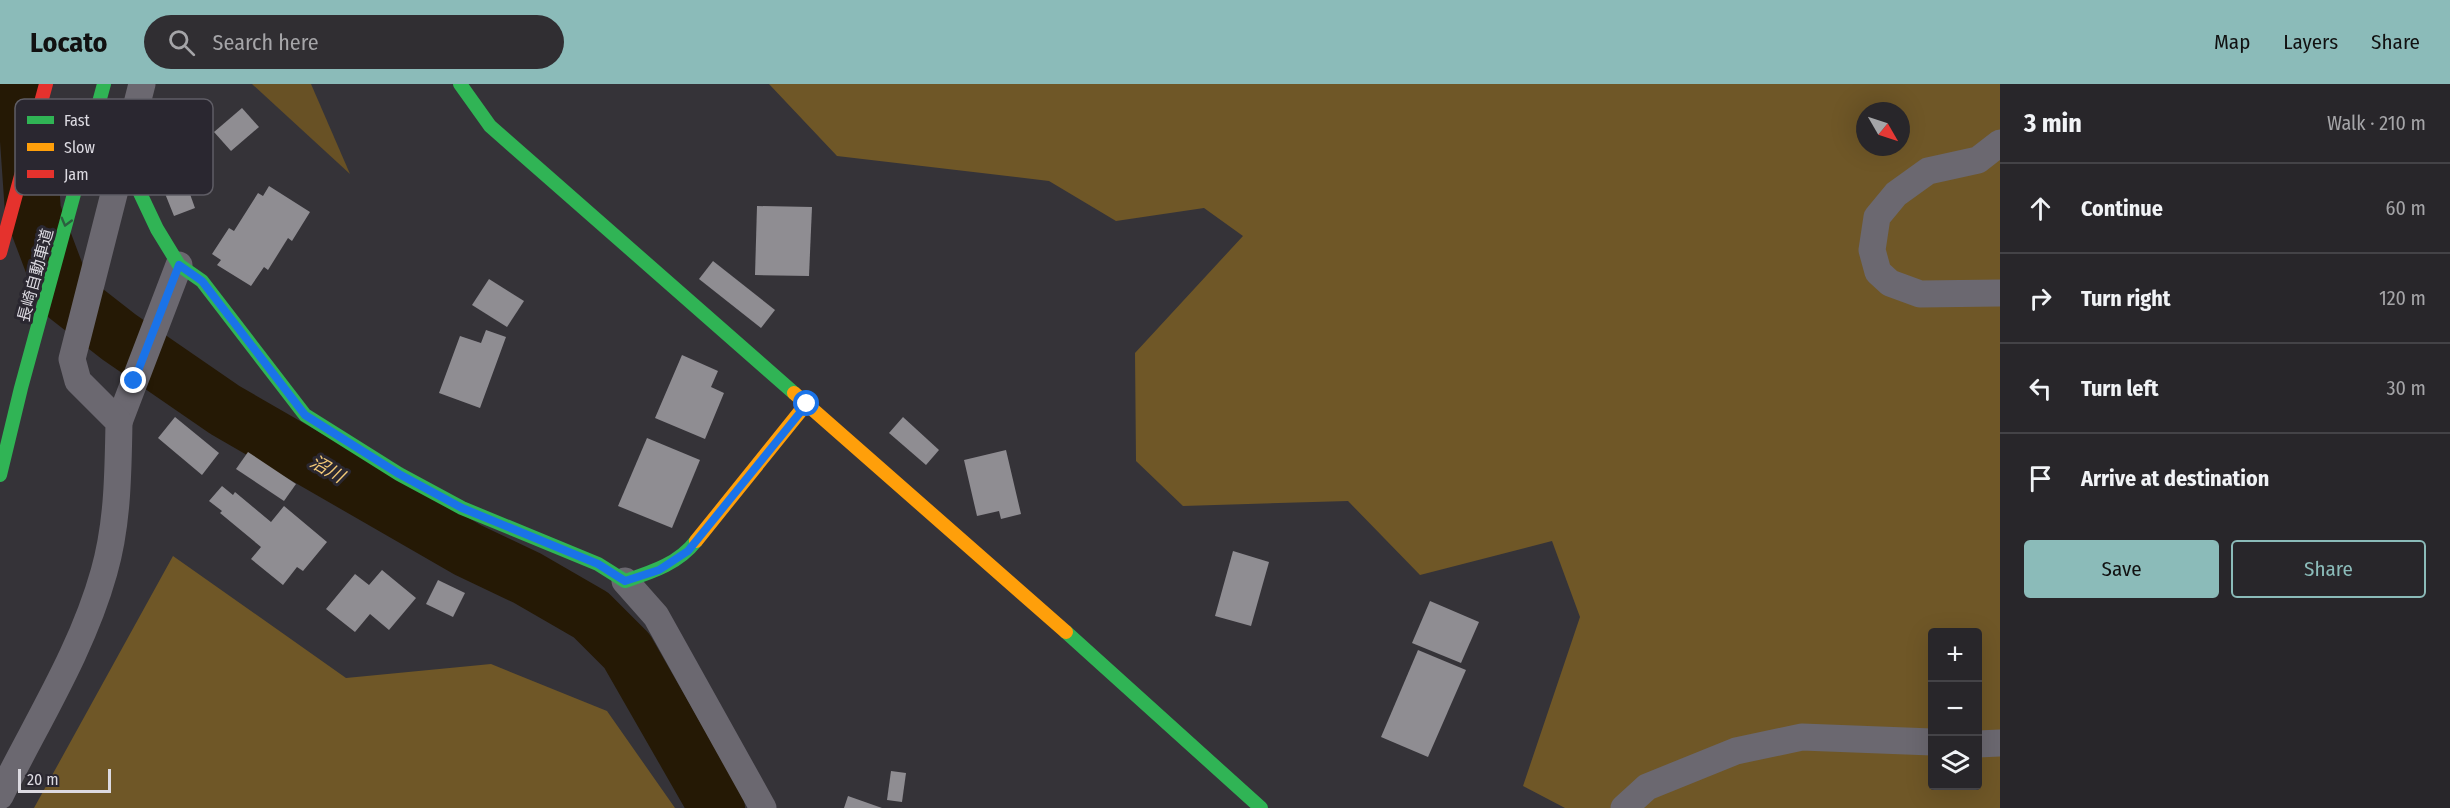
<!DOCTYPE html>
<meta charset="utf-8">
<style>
:root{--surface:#28262a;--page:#302e32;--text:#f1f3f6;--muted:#a5a5a8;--line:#444347;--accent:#8bbbb9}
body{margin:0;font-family:"Fira Sans Condensed","Noto Sans JP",sans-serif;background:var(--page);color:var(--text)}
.controls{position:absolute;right:18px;bottom:18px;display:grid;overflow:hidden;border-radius:6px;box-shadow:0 6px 24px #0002}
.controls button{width:54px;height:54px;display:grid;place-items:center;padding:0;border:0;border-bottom:2px solid var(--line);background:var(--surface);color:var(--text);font:30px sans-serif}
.compass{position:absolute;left:1856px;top:18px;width:54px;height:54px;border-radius:50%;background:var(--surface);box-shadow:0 6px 24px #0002;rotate:129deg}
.scale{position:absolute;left:18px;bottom:15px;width:93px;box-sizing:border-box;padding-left:6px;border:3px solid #dcdae1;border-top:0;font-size:16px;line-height:21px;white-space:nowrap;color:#dcdae1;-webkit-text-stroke:4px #2a2730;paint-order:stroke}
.stop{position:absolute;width:18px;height:18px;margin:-14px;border:4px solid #1a73e8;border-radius:50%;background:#fff}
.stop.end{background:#1a73e8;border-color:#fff;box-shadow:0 2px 6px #0008}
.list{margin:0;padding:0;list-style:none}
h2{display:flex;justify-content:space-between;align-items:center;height:78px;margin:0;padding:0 24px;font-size:26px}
h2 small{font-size:20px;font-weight:400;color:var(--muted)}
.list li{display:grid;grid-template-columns:39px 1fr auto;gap:18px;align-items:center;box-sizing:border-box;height:90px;padding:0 24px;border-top:2px solid var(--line)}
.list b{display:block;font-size:22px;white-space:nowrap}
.list em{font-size:20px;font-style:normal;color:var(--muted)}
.actions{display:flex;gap:12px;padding:18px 24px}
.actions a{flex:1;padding:14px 0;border:2px solid var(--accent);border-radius:6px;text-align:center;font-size:21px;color:var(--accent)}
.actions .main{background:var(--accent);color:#111}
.icon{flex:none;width:33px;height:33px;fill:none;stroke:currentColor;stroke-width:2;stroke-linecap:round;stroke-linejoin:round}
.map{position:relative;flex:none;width:2000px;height:724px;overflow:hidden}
header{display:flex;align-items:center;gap:36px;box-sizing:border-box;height:84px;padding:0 30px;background:var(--accent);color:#111}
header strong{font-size:28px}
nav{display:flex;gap:33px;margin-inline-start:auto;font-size:21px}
.search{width:420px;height:54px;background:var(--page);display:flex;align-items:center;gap:15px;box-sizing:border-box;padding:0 21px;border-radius:33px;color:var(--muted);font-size:22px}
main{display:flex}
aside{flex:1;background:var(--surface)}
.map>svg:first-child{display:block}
.green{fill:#685125}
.forest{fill:#6f5727;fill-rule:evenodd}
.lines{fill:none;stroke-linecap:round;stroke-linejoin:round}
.river{stroke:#251905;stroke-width:56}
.building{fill:#8f8d92}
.street{stroke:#6b6870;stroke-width:27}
.fast{stroke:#30b455;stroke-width:14}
.slow{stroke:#ff9f0a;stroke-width:14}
.jam{stroke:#e5322d;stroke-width:14}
.oneway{stroke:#2c5f3f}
.route{stroke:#1a73e8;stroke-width:8}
.labels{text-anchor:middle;stroke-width:6;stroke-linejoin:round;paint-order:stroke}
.street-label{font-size:16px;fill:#dcdae1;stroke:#2a2730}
.water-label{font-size:18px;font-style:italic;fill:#f4ca77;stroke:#2a2730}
.key{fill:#2a2730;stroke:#5f5d65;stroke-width:1.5}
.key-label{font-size:16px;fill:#dcdae1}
</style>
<header>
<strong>Locato</strong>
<div class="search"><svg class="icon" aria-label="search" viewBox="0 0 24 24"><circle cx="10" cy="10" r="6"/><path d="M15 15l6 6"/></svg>Search here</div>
<nav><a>Map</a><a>Layers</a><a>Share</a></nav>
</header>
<main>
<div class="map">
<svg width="2000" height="724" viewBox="0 0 2000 724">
<rect width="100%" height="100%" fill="#353338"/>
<path class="green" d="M252,0H311L350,90Z"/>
<g class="forest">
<path d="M769,0H2000V724H1565L1523,702L1580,533L1552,457L1420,491L1348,417L1183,422L1136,377L1135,269L1243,152L1204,124L1116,137L1049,97L837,72ZM1865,27H1901V63H1865ZM1932,548H1978V702H1932Z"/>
<path d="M173,472L346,594L491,580L607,627L675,724H34Z"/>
</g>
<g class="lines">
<path class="river" d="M13,0L17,5L27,42L33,128L64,210L119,253L225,326L468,466L527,494L591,531L627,567L717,724"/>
</g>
<g class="building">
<path d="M242,24L259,43L231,67L214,48Z"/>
<path d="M186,99L195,124L174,132L164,107Z"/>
<path d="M269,102L310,128L292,157L288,154L268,186L264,183L251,202L217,181L221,176L212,170L229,144L234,147L258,109L263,112Z"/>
<path d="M757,122L812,123L809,192L755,191Z"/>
<path d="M713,177L775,226L761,244L699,195Z"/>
<path d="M489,195L524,217L507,243L472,221Z"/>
<path d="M486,246L506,253L480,324L439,309L460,252L481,259Z"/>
<path d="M682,271L718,287L711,303L724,309L705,355L655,334Z"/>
<path d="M175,333L219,369L202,391L158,354Z"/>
<path d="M903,333L939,366L926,381L889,349Z"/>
<path d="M647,354L700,376L672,444L618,422Z"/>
<path d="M1006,366L1021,430L1001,435L999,427L977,432L964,376Z"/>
<path d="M248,368L296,400L284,417L236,385Z"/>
<path d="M222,402L233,411L235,408L271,438L284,422L327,458L303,487L297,483L283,501L251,475L261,463L220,429L222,427L209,417Z"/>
<path d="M1233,467L1269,478L1251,542L1215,532Z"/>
<path d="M382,486L416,514L389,546L370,530L355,548L326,525L355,490L369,501Z"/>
<path d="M438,496L465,509L453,533L426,520Z"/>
<path d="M1430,517L1479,538L1461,579L1412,559Z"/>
<path d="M1418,566L1466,586L1428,673L1381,653Z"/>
<path d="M891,687L906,689L902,718L887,716Z"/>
<path d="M848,712L882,724H844Z"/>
</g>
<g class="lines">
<g class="street">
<path d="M2000,59L1978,76L1928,87L1896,110L1877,133L1872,166L1878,188L1890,199L1920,210L2000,209"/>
<path d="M119,338L179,181"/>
<path d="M625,497L656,532L763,724"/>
<path d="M1978,660L2000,659"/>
<path d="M0,712C36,639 82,567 104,488C118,439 118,388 119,338L78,297L72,275L142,0"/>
<path d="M1624,724L1647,703L1736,667L1802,653L1932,658"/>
</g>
<g class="fast">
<path d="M460,0L490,42L794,309"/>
<path d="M123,73L157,145L179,181L202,197L305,331L399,390L462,424L598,480L625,497C652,488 678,480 696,457"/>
<path d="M0,391L21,304L104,0"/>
<path d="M1066,548L1261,724"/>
</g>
<g class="slow">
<path d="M794,309L1066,548"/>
<path d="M696,457L807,319"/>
</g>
<path class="jam" d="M0,169L46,0"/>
</g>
<defs><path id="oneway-chevron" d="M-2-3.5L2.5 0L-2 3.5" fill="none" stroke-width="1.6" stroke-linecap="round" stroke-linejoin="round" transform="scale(1.5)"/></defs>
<use class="oneway" href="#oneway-chevron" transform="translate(66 138) rotate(105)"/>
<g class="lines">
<path class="route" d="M134,297L179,181L202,197L305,331L399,390L462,424L598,480L625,497L659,486L688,467L807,320"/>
</g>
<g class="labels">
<g class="street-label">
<text transform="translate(35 191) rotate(-75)" y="6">長崎自動車道</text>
</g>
<g class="water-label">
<text transform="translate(327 385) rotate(30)" y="6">沼川</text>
</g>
</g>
<rect x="15" y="15" width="198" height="96" rx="9" class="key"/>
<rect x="27" y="32" width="27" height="8" fill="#30b455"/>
<rect x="27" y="59" width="27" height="8" fill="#ff9f0a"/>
<rect x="27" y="86" width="27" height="8" fill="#e5322d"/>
<g class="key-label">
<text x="64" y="42">Fast</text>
<text x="64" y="69">Slow</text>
<text x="64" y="96">Jam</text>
</g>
</svg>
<div class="controls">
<button>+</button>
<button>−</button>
<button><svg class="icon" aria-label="layers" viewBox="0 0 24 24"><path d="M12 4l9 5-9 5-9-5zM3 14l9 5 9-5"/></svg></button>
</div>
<svg class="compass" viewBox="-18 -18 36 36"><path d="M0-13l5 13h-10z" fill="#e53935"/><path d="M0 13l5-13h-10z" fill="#a5a5a8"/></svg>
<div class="scale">20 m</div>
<div class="stop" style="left:807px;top:320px"></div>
<div class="stop end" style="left:134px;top:297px"></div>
</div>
<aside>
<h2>3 min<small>Walk · 210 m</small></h2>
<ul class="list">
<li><svg class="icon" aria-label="ahead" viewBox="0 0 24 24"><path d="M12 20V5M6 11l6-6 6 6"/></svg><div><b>Continue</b></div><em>60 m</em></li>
<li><svg class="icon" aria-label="right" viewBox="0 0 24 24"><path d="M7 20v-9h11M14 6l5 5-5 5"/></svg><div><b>Turn right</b></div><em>120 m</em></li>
<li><svg class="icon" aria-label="left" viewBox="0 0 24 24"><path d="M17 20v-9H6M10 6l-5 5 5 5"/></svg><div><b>Turn left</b></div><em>30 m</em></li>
<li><svg class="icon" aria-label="arrive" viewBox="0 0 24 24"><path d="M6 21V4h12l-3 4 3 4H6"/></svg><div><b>Arrive at destination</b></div></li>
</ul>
<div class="actions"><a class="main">Save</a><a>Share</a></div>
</aside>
</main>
